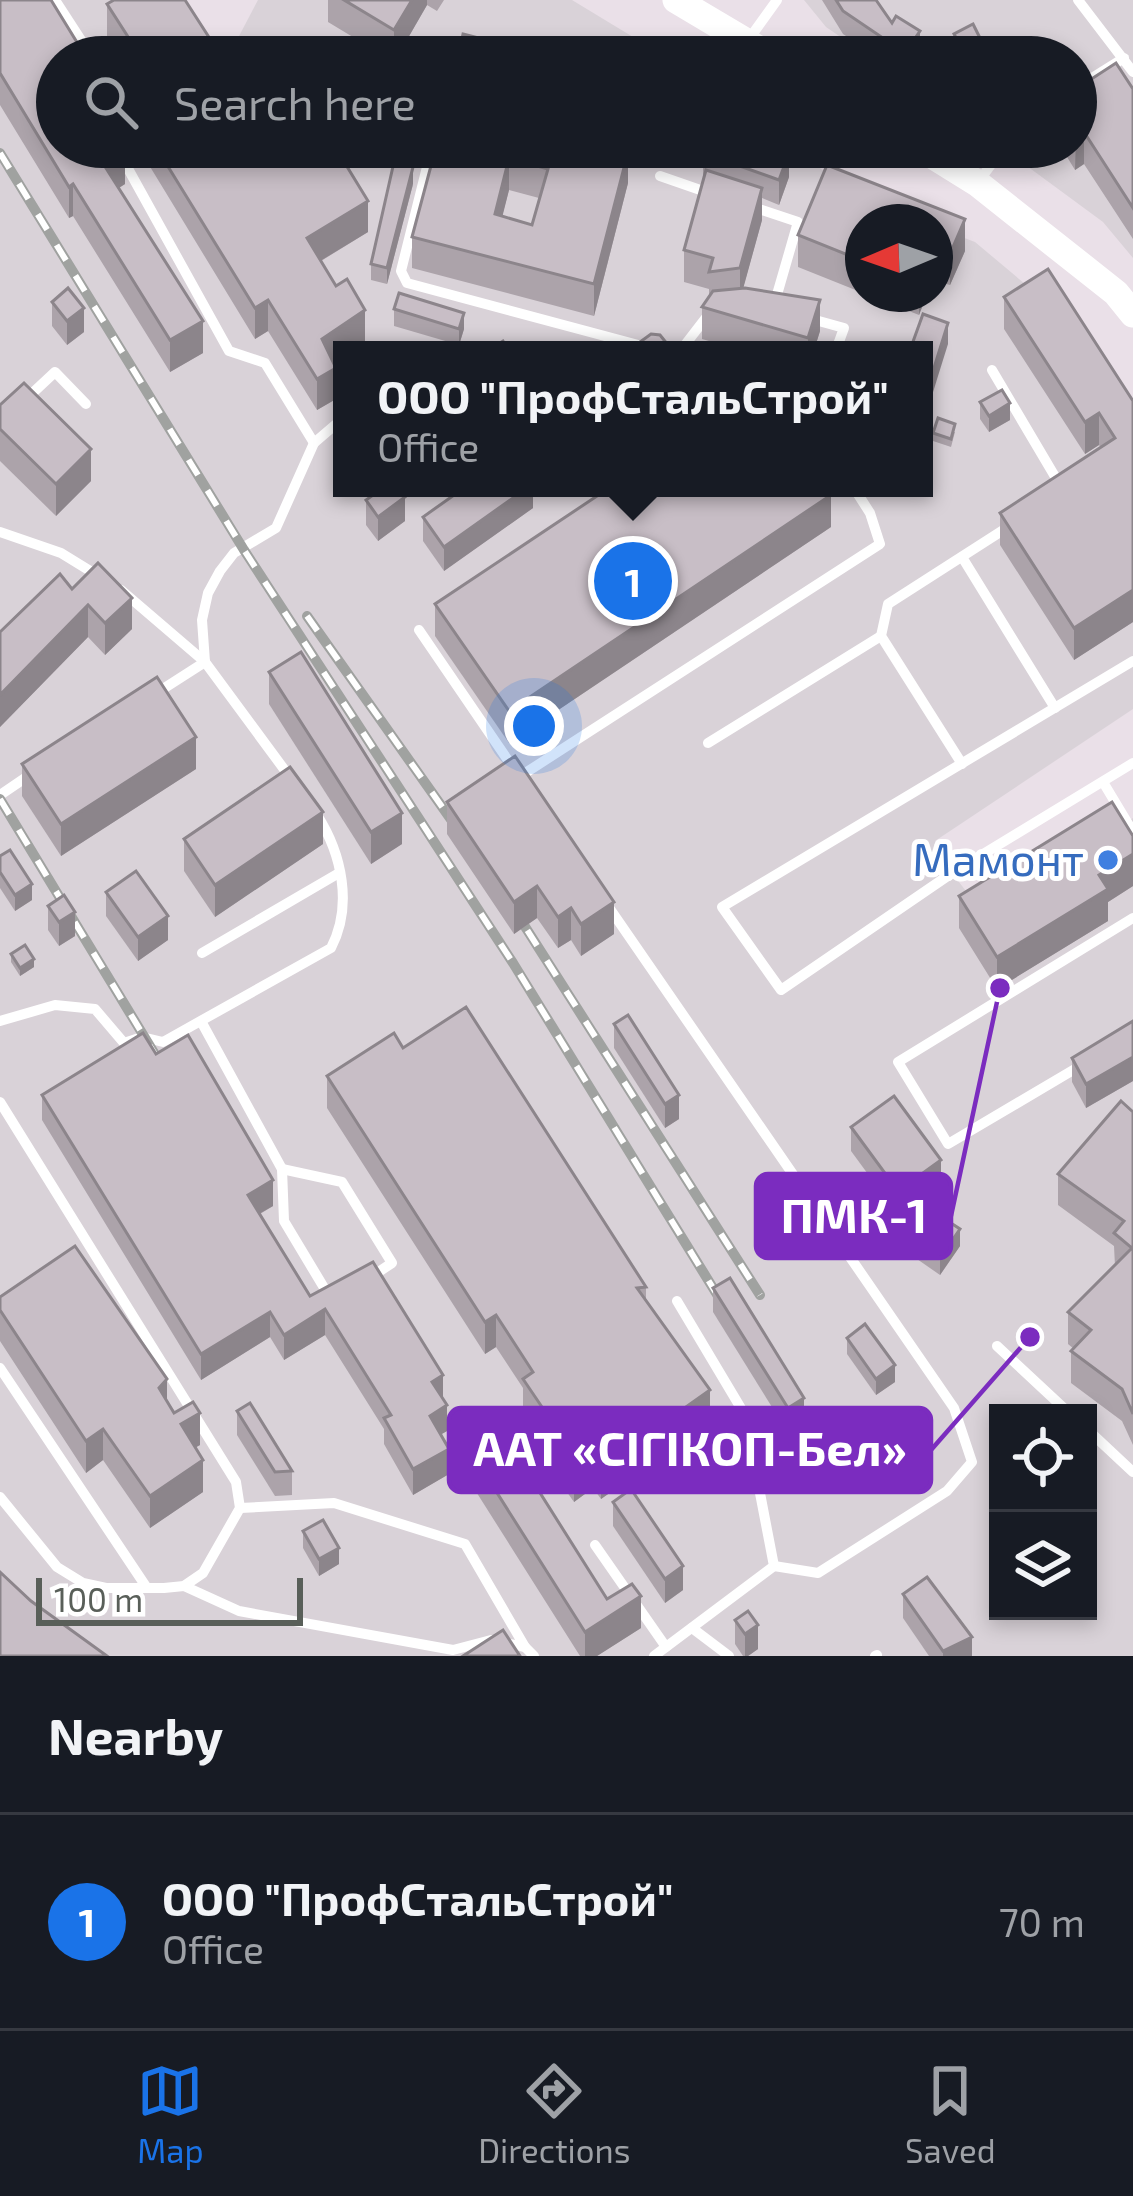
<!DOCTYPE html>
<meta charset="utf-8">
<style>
:root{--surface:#171b24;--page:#20242c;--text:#f1f3f6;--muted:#9ea1a6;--line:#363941;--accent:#1a73e8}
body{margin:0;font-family:"Exo 2",sans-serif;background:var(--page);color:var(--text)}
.controls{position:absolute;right:36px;bottom:36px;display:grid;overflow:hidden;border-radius:0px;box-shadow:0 6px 18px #0003}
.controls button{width:108px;height:108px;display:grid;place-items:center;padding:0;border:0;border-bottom:3px solid var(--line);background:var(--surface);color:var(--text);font:60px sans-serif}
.compass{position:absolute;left:845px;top:204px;width:108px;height:108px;border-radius:50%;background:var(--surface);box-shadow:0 6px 18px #0003;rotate:268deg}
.scale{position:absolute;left:36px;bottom:30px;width:267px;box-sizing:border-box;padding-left:12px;border:6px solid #595f59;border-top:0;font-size:33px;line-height:42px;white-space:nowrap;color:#595f59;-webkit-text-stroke:9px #fff;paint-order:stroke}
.you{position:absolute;left:534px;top:726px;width:42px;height:42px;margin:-30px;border:9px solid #fff;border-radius:50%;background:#1a73e8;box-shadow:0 0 0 18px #1a73e833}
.badge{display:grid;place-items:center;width:78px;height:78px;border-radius:50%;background:var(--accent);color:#fff;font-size:39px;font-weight:700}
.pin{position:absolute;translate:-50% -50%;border:6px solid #fff;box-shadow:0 3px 12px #0006}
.popup{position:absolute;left:333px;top:341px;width:600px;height:156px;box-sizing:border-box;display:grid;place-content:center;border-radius:0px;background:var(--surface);filter:drop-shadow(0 3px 9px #0005);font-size:39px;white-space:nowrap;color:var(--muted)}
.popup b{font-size:45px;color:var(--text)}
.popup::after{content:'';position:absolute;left:50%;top:100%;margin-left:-24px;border:24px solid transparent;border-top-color:var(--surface)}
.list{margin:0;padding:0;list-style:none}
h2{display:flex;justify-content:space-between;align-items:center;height:156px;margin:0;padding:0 48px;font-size:51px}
h2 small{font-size:39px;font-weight:400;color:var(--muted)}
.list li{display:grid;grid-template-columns:78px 1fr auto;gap:36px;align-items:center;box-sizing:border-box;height:216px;padding:0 48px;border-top:3px solid var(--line)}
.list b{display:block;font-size:45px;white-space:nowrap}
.list p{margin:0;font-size:39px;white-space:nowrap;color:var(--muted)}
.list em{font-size:39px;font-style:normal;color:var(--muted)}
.icon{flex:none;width:66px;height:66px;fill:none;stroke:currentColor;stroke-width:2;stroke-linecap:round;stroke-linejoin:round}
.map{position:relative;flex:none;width:1133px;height:1656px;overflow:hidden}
.search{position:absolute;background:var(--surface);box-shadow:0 6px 18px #0003;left:36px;right:36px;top:36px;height:132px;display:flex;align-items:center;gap:30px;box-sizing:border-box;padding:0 42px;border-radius:66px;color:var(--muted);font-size:45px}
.sheet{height:372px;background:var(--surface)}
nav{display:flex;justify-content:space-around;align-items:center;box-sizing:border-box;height:168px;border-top:3px solid var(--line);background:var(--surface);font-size:33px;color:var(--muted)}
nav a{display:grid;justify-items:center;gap:6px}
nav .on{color:var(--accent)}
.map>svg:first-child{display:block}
.industrial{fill:#d9d2d8;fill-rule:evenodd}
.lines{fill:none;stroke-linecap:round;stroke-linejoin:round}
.service{stroke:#fff;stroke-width:10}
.tertiary{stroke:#fff;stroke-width:27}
.rail-casing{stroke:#a0a2a0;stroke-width:10}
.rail{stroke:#fff;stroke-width:6;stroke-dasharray:18;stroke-linecap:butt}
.wall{fill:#aca3aa;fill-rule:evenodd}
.shaded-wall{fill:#8c858b}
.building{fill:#c8bec6;stroke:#8c858b;stroke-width:3;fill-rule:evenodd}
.shop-dot{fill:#3f7fe0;stroke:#fff;stroke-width:4.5}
.labels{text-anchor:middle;stroke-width:10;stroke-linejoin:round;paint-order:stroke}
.shop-label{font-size:45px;fill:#366cbe;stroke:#fff;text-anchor:end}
.leader{fill:none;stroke:#7b2cbf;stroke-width:4.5}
.callout-dot{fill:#7b2cbf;stroke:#fff;stroke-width:4.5}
.callout{fill:#7b2cbf;stroke:#7b2cbf;stroke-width:4.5}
.callout-label{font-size:48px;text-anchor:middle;font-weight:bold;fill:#fff}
</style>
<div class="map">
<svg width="1133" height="1656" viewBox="0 0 1133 1656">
<rect width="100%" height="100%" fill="#eae0e8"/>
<g class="industrial">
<path d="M0,0H175L211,57H57V147H793L858,198L863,222V294H935V227L975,242L1037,294L1133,433V709L935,841L952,873L983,913L1133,818V1656H0ZM342,350H924V488H342ZM998,1413H1088V1611H998Z"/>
<path d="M258,0H572L666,57H228Z"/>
<path d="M804,0H1133V258L1103,222L1001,147H1076V57H870L826,27Z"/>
</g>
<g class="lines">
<g class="service">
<path d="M55,0L92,57"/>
<path d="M1078,0L1133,72"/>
<path d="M749,39L777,0"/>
<path d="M1076,88L1124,58"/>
<path d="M116,147L229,351L265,363L314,443"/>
<path d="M432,147L401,271L407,283L657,350"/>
<path d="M660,176L709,193"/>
<path d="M979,181L1004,147"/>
<path d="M750,206L798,222L774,305"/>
<path d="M808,318L844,328L836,350"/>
<path d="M425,350L430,346L449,350"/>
<path d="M681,350L708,315"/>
<path d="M992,370L1060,485"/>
<path d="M24,401L55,372L86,404"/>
<path d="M0,532L61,553L100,577"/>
<path d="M962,557L1055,708"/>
<path d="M121,590L205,662L292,780"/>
<path d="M419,630L516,772"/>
<path d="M1133,661L722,907L781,990L952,873L1133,763"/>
<path d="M205,662L202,620L208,593L220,571L234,553L276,528L314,443L342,419"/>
<path d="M152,696L205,662"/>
<path d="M708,743L881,636"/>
<path d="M962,764L881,636L888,604L1008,527"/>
<path d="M519,777L880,544L870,513L854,488"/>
<path d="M1103,782L1133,832"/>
<path d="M0,795L31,774"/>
<path d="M608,906L954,1408L972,1462L947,1491L818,1573L774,1566"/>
<path d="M202,953L339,873"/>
<path d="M0,1021L55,1005L95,1009L124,1043L142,1037L163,1042L331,948C353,906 342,854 317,815"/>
<path d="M202,1023L282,1169L284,1221L326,1291H335"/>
<path d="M1080,1066L948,1144L898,1062L1133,918"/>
<path d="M0,1102L236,1482L240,1508L203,1573L184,1586L164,1588H106L83,1583L57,1567L0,1497"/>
<path d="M282,1169L342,1182L392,1263L368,1279"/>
<path d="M997,1346L1069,1413"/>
<path d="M0,1368L147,1588"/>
<path d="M1088,1430L1133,1472"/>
<path d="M240,1508L334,1503L465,1544L525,1647"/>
<path d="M595,1545L666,1647"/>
<path d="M184,1586L239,1611L453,1650L491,1640L525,1647L534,1656"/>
<path d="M692,1628L729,1656"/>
<path d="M654,1656L774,1566L745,1415L677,1301"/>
<path d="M875,1656L877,1655"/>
</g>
<g class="tertiary">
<path d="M676,0L772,57"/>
<path d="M919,147L977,183L1116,293L1133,314"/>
</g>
<defs>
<g id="rail">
<path d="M0,153L244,550L513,963L729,1314"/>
<path d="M307,616L467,842"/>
<path d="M0,799L159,1061"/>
<path d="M508,900L760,1295"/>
</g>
</defs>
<use href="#rail" class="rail-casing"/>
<use href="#rail" class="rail"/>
</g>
<g class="wall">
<path d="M0,0L57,57L125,184L119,188L203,353L170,372L73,216L69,218L0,105Z"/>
<path d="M328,0H444L437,11L427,5L397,57H386L328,22Z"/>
<path d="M822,0H876L892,23L920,54L918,57H878L843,34Z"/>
<path d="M107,4L214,57H121L107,36Z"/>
<path d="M954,34L989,57H954Z"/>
<path d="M1076,89H1133V239L1084,164L1075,170L1061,147H1076Z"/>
<path d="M149,147H335L368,232L321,261L365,341L351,350H342V356L333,362L336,399L317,410L268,331L255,339L149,165Z"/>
<path d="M352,147H380V151L361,162Z"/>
<path d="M436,147H610L628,183L594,316L412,268V237ZM509,190L539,198L532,225L502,216Z"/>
<path d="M703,153L789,177L779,205L762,198V220L743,288L820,331L814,350H740L702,339V307L709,297V289L684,282V250L703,178Z"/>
<path d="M827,165L965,219V251L950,285L935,281V222H863V293L798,267V235Z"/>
<path d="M413,184L387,284L371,280V264Z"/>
<path d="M866,294H927L919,315Z"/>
<path d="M1004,297L1133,401V622L1074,660L1000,545V513L1101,448L1099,445L1085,454L1004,329Z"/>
<path d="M52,302L84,332L67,345L52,326Z"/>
<path d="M394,309L464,329L459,345L394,326Z"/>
<path d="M980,402L1010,420L989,432L980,419Z"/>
<path d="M0,405L91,481L56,516L0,461Z"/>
<path d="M955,432L951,447L933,441V433Z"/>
<path d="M533,488V508L444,571L423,541V517Z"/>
<path d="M366,500L405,521L378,541L366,525Z"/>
<path d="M831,527L509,743L435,636V604Z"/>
<path d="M72,589L132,629L105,655L88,637L0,727V632Z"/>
<path d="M269,672L402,844L371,864L269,704Z"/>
<path d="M22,764L196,769L61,856L22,796Z"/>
<path d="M447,802L614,934L581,956L571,940L558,948L537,918L514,934L447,834Z"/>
<path d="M1133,836V886L1108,902V921L997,989L959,928V896Z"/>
<path d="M184,839L323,844L215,917L184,871Z"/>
<path d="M0,856L32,900L15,911L0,888Z"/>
<path d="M106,892L168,940L138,961L106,916Z"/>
<path d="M48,906L75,936L59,946L48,930Z"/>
<path d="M11,954L34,967L20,976L11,962Z"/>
<path d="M1133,1021V1081L1086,1108L1072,1082V1058Z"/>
<path d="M614,1024L679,1119L665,1128L614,1048Z"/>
<path d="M403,1048L646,1287V1300L710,1422L601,1499L593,1488L574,1502L557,1478V1462L523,1411V1388L496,1347L485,1354L327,1108V1076Z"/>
<path d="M156,1054L273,1206L260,1214L310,1296L443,1400L447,1431L441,1434L449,1474L413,1495L384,1444V1429L325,1335L284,1360L270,1337L201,1380L42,1120V1095Z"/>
<path d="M1133,1112V1445L1122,1421L1071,1383V1351L1074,1349L1068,1344V1312L1115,1266L1114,1246L1058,1205V1174Z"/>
<path d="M851,1127L941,1185L898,1215L851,1151Z"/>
<path d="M917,1243L960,1246L940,1275L917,1259Z"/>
<path d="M713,1288L804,1423L788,1433L713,1312Z"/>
<path d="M0,1310L167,1401L200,1445L195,1447L203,1492L150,1528L103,1460L86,1473L0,1341Z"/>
<path d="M847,1338L895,1382L876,1395L847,1354Z"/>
<path d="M237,1411L292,1471V1495L275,1496L237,1435Z"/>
<path d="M475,1458L607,1599L641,1628L597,1656H580L475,1490Z"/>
<path d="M613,1502L683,1590L665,1603L613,1526Z"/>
<path d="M303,1531L339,1564L319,1576L303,1548Z"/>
<path d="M903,1594L972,1656H929L903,1618Z"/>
<path d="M735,1620L758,1649L748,1656H743L735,1644Z"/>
</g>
<g class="shaded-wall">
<path d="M412,0H427V5L397,57H394V30Z"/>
<path d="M920,31V54L918,57H905V53Z"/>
<path d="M214,45V57H196Z"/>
<path d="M1084,132V164L1075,170L1076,137Z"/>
<path d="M361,147H380V151L361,162Z"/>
<path d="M125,152V184L104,197V165Z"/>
<path d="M628,152V183L594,316V284Z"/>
<path d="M789,153V177L779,205V180Z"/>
<path d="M509,158V190L495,246V214Z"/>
<path d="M413,167V184L387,284V268Z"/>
<path d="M73,184V216L69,218V187Z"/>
<path d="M762,188V220L740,300V268Z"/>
<path d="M368,201V232L307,269V238Z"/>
<path d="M965,219V251L950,285V254Z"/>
<path d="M919,294H927L919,315Z"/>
<path d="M268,300V331L255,339V308Z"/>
<path d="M820,300V331L814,350H808V338Z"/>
<path d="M84,308V332L67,345V321Z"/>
<path d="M365,310V341L351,350H342V356L322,370V339Z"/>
<path d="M464,313V329L459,345V329Z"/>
<path d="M203,321V353L170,372V340Z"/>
<path d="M948,323V344L924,421V400Z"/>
<path d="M336,368V399L317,410V379Z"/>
<path d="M1010,403V420L989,432V416Z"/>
<path d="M1099,413V445L1085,454V422Z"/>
<path d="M91,449V481L56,516V484Z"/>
<path d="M527,488H533V508L444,571V547Z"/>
<path d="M831,495V527L509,743V711Z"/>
<path d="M405,497V521L378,541V517Z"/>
<path d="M1133,590V622L1074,660V628Z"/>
<path d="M132,598V629L105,655V623Z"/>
<path d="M88,605V637L0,727V695Z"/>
<path d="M196,737V769L61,856V824Z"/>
<path d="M323,812V844L215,917V885Z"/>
<path d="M402,813V844L371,864V832Z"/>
<path d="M1133,854V886L1108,902V921L997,989V957L1099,875Z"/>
<path d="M32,884V900L15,911V895Z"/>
<path d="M537,886V918L514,934V902Z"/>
<path d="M614,902V934L581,956V924Z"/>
<path d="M571,908V940L558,948V917Z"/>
<path d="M75,912V936L59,946V922Z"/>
<path d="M168,916V940L138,961V937Z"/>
<path d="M34,959V967L20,976V968Z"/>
<path d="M1133,1057V1081L1086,1108V1084Z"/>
<path d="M679,1095V1119L665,1128V1104Z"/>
<path d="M941,1160V1185L898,1215V1191Z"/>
<path d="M273,1180V1206L248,1220V1195Z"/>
<path d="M960,1229V1246L940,1275V1258Z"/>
<path d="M325,1309V1335L284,1360V1335Z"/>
<path d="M270,1312V1337L201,1380V1354Z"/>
<path d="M496,1315V1347L485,1354V1322Z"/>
<path d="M895,1365V1382L876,1395V1379Z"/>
<path d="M443,1375V1400L432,1382Z"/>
<path d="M167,1379V1411L159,1388Z"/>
<path d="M710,1390V1422L601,1499V1467Z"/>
<path d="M804,1398V1423L788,1433V1408Z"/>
<path d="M447,1405V1431L430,1441V1416Z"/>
<path d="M200,1413V1445L181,1456V1424Z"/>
<path d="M103,1429V1460L86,1473V1441Z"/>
<path d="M449,1449V1474L413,1495V1469Z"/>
<path d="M593,1456V1488L574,1502V1470Z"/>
<path d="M203,1460V1492L150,1528V1496Z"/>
<path d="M339,1548V1564L319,1576V1559Z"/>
<path d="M683,1566V1590L665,1603V1579Z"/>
<path d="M641,1596V1628L597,1656H585V1632Z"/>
<path d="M758,1625V1649L748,1656H745V1634Z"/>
<path d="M972,1637V1656H943V1651Z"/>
</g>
<g class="building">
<path d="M0,0H51L86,57H57V147H122L125,152L104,165L203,321L170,340L73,184L69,187L0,73Z"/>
<path d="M114,0H185L214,45L196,57H141L107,4Z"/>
<path d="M344,0H412L394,30Z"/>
<path d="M836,0H876L892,23L896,16L920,31L905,53L843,11Z"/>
<path d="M973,24L989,56L987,57H966L954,34Z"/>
<path d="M463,34L553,57H458Z"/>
<path d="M1116,63L1133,89V208L1084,132L1076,137V89Z"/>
<path d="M156,147H335L368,201L307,238L336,286L347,279L365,310L322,339L336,368L317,379L268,300L255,308Z"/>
<path d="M436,147H610L628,152L594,284L412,237ZM509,158L548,169L532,225L495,214Z"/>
<path d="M705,147H771L789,153L779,180L703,153Z"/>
<path d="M394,162L413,167L387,268L371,264Z"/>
<path d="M827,165L965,219L950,254L935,249V222H863V261L798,235Z"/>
<path d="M706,170L762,188L740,268L709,272L713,258L684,250Z"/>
<path d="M1048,269L1133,401V590L1074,628L1000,513L1115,438L1099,413L1085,422L1004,297Z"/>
<path d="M68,288L84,308L67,321L52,302Z"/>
<path d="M745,288L820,300L808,338L702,307L713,291Z"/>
<path d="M399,293L464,313L459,329L394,309Z"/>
<path d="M923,314L948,323L924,400V350H910Z"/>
<path d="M651,334L660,335L672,350H629Z"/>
<path d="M503,341L509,350H489Z"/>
<path d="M443,343L451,350H432Z"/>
<path d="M24,383L91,449L56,484L0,429V405Z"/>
<path d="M1002,390L1010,403L989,416L980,402Z"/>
<path d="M938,418L955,424L951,439L933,433Z"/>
<path d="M383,488H399L405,497L378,517L366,500Z"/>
<path d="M464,488H527L444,547L423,517Z"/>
<path d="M609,488H826L831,495L509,711L435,604Z"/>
<path d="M98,563L132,598L105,623L88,605L0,695V632L60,574L72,589Z"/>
<path d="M301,652L402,813L371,832L269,672Z"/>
<path d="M157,677L196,737L61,824L22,764Z"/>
<path d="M515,756L614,902L581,924L571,908L558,917L537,886L514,902L447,802Z"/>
<path d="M290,767L323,812L215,885L184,839Z"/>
<path d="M1112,802L1133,836V854L1099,875L1108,889L997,957L959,896Z"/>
<path d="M10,850L32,884L15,895L0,872V856Z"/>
<path d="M136,871L168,916L138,937L106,892Z"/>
<path d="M64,895L75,912L59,922L48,906Z"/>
<path d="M25,945L34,959L20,968L11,954Z"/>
<path d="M466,1007L646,1287L637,1288L710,1390L601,1467L593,1456L574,1470L557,1446L565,1441L523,1379L533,1372L496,1315L485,1322L327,1076L394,1033L403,1048Z"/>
<path d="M628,1015L679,1095L665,1104L614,1024Z"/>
<path d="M1133,1021V1057L1086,1084L1072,1058Z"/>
<path d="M143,1033L156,1054L188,1035L273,1180L248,1195L310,1296L373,1262L443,1375L432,1382L447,1405L430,1416L449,1449L413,1469L384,1418L391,1415L325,1309L284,1335L270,1312L201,1354L42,1095Z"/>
<path d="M894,1096L941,1160L898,1191L851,1127Z"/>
<path d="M1121,1101L1133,1112V1414L1122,1389L1071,1351L1091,1330L1068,1312L1132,1248L1114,1233L1124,1221L1058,1174Z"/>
<path d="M937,1214L960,1229L940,1258L917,1243Z"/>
<path d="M75,1246L167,1379L159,1388L174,1413L193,1402L200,1413L181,1424L203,1460L150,1496L103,1429L86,1441L0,1310V1297Z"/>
<path d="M730,1278L804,1398L788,1408L713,1288Z"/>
<path d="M865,1324L895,1365L876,1379L847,1338Z"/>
<path d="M250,1403L292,1471L275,1472L237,1411Z"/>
<path d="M506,1439L607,1599L632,1584L641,1596L585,1632L475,1458Z"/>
<path d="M631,1489L683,1566L665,1579L613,1502Z"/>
<path d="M323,1520L339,1548L319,1559L303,1531Z"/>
<path d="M0,1572L31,1601L107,1656H0Z"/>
<path d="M927,1577L972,1637L943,1651L903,1594Z"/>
<path d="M748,1611L758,1625L745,1634L735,1620Z"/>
<path d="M503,1630L520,1656H463Z"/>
</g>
<circle class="shop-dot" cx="1108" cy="860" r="12"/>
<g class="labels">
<g class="shop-label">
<text x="1084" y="876">Мамонт</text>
</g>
</g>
<path class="leader" d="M1000 988L951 1216M1030 1337L931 1450"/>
<g class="callout-dot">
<circle cx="1000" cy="988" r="12"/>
<circle cx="1030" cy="1337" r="12"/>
</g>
<g class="callout">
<rect x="756" y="1174" width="195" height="84" rx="12"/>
<rect x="449" y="1408" width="482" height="84" rx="12"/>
</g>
<g class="callout-label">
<text x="854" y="1233">ПМК-1</text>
<text x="690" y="1466">ААТ «СІГІКОП-Бел»</text>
</g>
</svg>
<div class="controls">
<button><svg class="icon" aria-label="locate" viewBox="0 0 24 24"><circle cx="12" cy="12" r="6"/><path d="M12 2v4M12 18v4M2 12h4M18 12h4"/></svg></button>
<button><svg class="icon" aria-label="layers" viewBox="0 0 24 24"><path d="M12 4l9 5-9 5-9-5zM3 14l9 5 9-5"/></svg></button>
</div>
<svg class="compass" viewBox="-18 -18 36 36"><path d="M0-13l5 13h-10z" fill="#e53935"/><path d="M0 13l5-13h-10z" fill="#9ea1a6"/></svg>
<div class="scale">100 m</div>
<div class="you"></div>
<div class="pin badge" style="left:633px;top:581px">1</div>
<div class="popup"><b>ООО &quot;ПрофСтальСтрой&quot;</b>Office</div>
<div class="search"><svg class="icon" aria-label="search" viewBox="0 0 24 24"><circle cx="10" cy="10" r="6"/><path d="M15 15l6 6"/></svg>Search here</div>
</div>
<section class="sheet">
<h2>Nearby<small></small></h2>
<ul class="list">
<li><span class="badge">1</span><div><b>ООО &quot;ПрофСтальСтрой&quot;</b><p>Office</p></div><em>70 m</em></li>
</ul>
</section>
<nav>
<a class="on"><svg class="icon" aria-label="map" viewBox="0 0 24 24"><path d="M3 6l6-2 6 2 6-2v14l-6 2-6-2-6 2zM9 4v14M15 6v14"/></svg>Map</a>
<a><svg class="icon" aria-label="directions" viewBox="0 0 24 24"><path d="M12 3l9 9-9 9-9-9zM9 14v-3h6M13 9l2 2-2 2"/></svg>Directions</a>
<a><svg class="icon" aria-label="saved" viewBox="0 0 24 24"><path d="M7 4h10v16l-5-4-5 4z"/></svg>Saved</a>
</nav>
